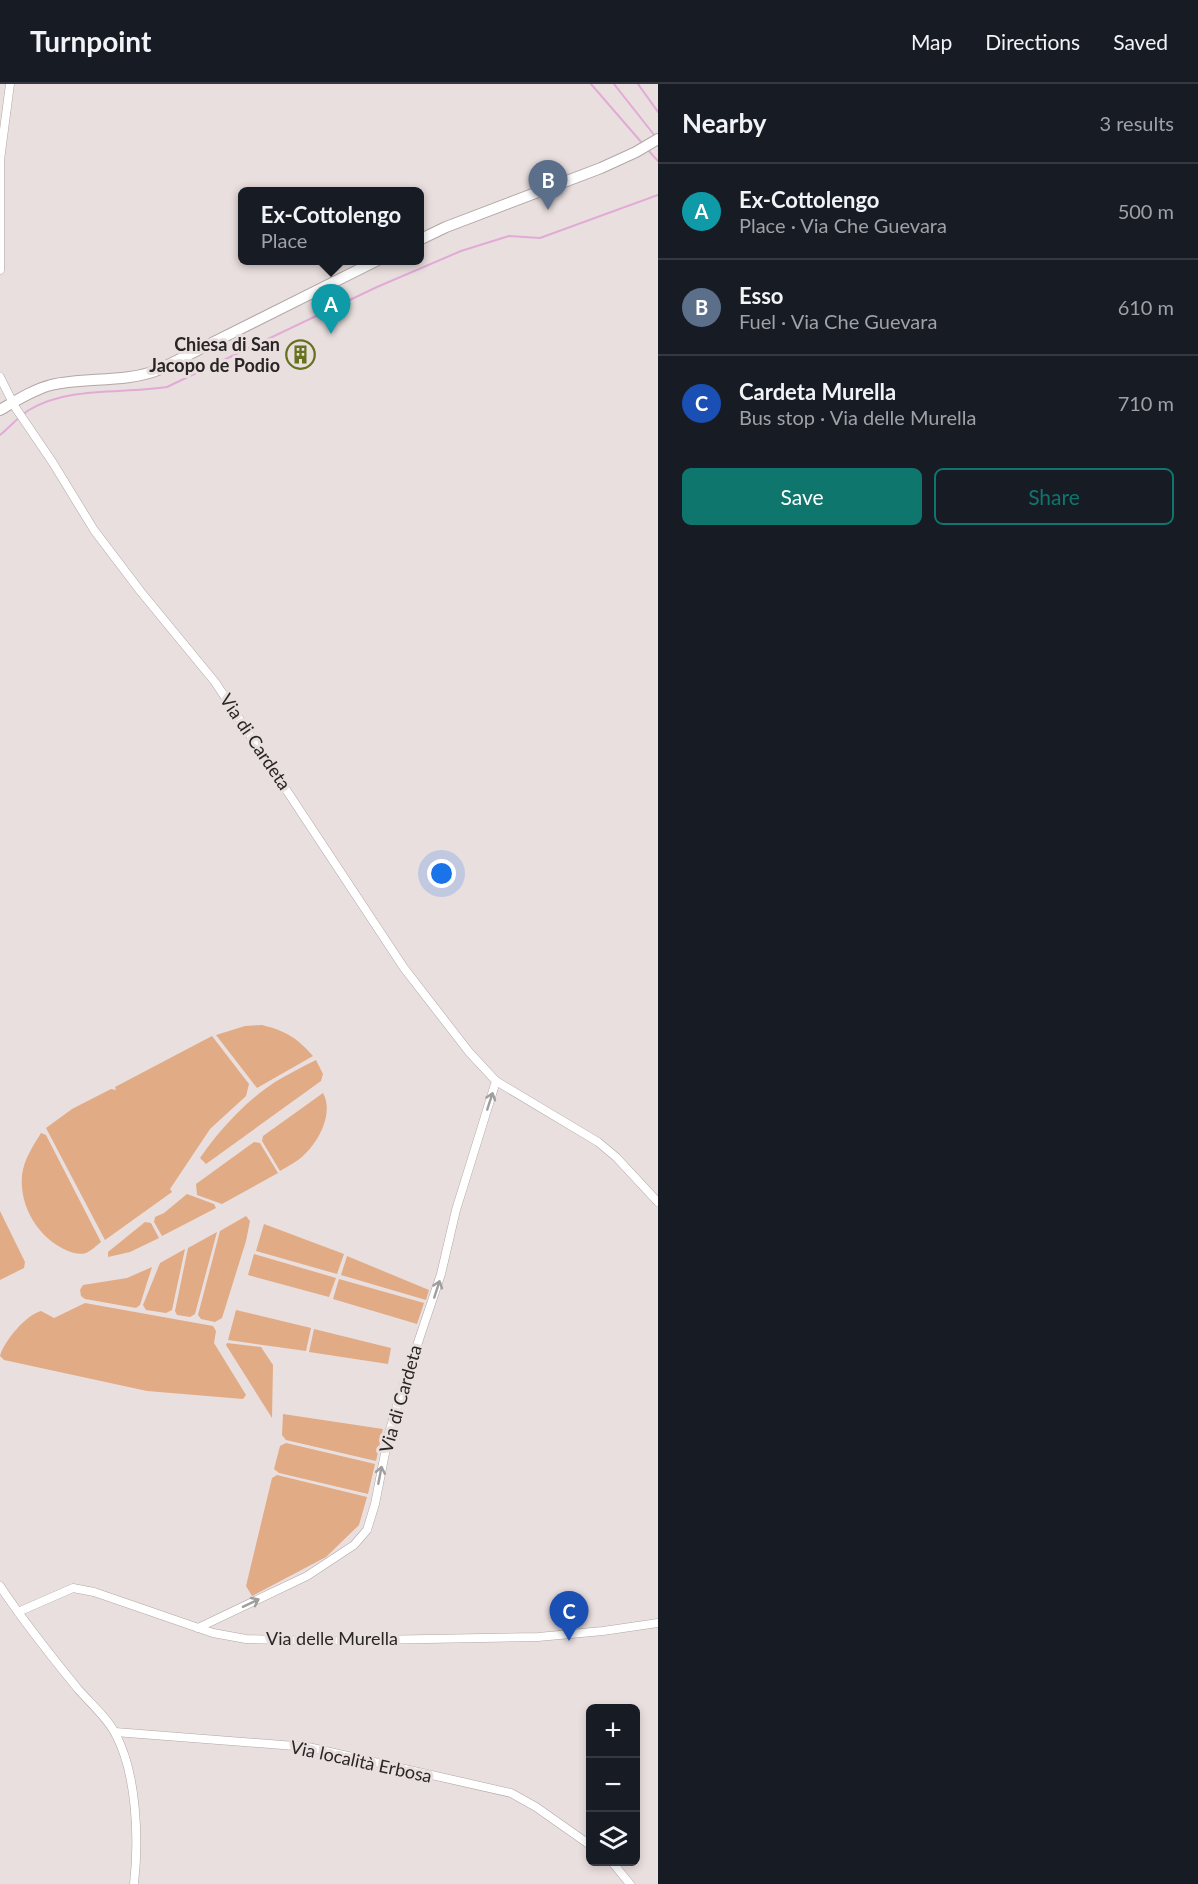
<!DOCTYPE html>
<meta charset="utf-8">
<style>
:root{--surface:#171b24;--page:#242831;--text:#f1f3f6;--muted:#9ea1a6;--line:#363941;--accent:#0f766e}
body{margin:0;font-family:Lato,sans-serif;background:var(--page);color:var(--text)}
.controls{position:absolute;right:18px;bottom:18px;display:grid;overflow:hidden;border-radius:9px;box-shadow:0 3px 9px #0003}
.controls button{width:54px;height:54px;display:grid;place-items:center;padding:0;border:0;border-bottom:2px solid var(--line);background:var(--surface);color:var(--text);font:30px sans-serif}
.you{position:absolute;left:442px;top:790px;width:21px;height:21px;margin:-15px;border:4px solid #fff;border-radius:50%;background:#1a73e8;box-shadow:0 0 0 9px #1a73e833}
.badge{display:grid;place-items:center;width:39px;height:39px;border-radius:50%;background:var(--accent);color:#fff;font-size:20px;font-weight:700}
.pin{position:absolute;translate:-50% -50px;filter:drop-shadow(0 2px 3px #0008)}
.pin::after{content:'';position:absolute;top:32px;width:21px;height:18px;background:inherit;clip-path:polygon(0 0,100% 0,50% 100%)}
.popup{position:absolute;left:238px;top:103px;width:186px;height:78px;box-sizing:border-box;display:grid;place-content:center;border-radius:9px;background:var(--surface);filter:drop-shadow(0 2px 4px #0005);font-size:20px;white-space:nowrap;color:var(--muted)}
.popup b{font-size:22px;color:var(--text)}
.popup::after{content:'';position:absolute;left:50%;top:100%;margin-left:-12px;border:12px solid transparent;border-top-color:var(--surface)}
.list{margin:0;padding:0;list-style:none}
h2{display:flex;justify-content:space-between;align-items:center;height:78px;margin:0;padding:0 24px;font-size:26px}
h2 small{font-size:20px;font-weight:400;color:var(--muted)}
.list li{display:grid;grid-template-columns:39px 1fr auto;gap:18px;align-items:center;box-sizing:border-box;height:96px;padding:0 24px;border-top:2px solid var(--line)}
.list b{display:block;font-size:22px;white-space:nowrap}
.list p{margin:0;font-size:20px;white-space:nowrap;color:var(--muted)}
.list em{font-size:20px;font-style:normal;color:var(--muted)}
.actions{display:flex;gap:12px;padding:18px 24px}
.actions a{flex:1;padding:14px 0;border:2px solid var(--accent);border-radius:9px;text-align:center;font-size:21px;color:var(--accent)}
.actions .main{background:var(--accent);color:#fff}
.icon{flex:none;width:33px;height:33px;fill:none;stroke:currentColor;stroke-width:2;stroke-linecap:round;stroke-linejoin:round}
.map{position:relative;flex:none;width:658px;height:1800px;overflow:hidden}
header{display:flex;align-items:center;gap:36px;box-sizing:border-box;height:84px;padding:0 30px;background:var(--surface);border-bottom:2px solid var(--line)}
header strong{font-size:28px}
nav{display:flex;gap:33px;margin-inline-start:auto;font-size:21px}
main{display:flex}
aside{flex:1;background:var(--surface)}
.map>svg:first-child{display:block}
.park{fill:#e1ab85}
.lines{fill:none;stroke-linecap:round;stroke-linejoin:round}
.stream{stroke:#e1abd6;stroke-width:2}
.street-casing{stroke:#b1a7a7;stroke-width:9}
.secondary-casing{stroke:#b1a7a7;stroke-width:12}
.street{stroke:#fff;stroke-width:8}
.secondary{stroke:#fff;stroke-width:10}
.oneway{stroke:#9f9d9d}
.labels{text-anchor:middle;stroke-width:6;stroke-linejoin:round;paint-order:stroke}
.poi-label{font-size:18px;font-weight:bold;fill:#2a2626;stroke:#eadfdf;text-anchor:end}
.street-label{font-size:18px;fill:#2a2626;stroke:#eadfdf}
</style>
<header>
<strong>Turnpoint</strong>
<nav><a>Map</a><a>Directions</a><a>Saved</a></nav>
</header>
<main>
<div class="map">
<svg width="658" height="1800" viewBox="0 0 658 1800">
<rect width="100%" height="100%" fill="#eadfdf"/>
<g class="park">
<path d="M262,941C286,947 297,954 313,972L257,1004L216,951L245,942Z"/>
<path d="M212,952L249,1000L246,1012L210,1045L170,1105L172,1108L105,1156L46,1044L72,1025L111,1005L116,1006L115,1003Z"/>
<path d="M316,976L323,990L321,997L206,1080L200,1074C220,1045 246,1017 275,998C288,990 302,983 316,976Z"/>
<path d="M323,1009C334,1029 319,1057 304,1071C297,1078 288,1082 280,1087L262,1057L263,1052Z"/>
<path d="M41,1049L46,1051L101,1158C97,1161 91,1167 86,1169C80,1171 73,1169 68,1167C39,1155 19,1123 22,1091C24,1075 33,1062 41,1049Z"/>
<path d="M254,1058L260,1059L278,1089L222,1120L197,1111L196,1100Z"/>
<path d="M187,1110L214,1120L216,1124L162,1152L154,1138L155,1133L164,1129Z"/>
<path d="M0,1127L25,1178L24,1184L0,1196Z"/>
<path d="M246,1132L250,1137L246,1157L222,1234L215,1238L201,1235L198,1231L220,1147Z"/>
<path d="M145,1138L151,1139L159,1154L130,1168L108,1173V1168Z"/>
<path d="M264,1140L344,1170L337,1190L256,1167Z"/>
<path d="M217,1148L195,1230L190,1233L177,1231L175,1227L188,1164Z"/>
<path d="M185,1165L172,1226L166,1229L146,1226L143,1221L160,1179Z"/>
<path d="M254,1170L336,1194L329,1213L248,1191Z"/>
<path d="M347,1172L429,1206L426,1216L341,1191Z"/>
<path d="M152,1183L140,1221L136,1224L85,1215L81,1212L80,1206L83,1201L127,1194Z"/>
<path d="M339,1195L424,1219L417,1240L333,1215Z"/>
<path d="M85,1219L213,1242L216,1247L214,1259L246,1311L243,1315L147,1307L4,1276L0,1272C4,1257 26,1231 41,1227L54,1234Z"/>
<path d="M236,1226L311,1244L306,1267L228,1256Z"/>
<path d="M314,1245L391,1264L388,1280L309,1268Z"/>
<path d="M227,1259L261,1263L273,1281L272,1334L226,1261Z"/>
<path d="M283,1330L383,1345L376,1377L286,1356L282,1351Z"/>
<path d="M286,1359L375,1380L368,1410L279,1389L274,1385L280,1362Z"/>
<path d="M277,1391L367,1413L359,1441L326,1473L252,1512L246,1502L272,1394Z"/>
</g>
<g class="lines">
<g class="stream">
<path d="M591,0L642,59"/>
<path d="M614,0L655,52"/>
<path d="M638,0L658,28"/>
<path d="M648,66L658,77"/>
<path d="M0,351C10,343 18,333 29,326C69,302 122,310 167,303L377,203L461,167L509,152L540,154L658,111"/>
</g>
<defs>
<g id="street">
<path d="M0,186V76L10,0"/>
<path d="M0,293L15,323L53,379L94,446L141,508L215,598L404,884L469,968L496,997L456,1126L441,1190L399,1315L389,1349L375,1420L367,1446L354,1461L307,1492L198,1544"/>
<path d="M496,997L598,1058L616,1073L658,1118"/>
<path d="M0,1502C24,1538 51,1572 78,1605C90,1619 108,1634 116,1651C137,1691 139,1756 134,1800"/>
<path d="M18,1528L73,1504L94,1508L213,1549L246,1555L316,1557L538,1553L603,1547L658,1539"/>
<path d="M115,1648L308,1663L511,1709L536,1723L590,1761"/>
<path d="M612,1778L630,1800"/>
</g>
<g id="secondary">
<path d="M419,156L446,143L601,84L636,68L658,55"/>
<path d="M0,326C16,317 32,306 51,301C86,293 124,299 158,286L378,176"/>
</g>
</defs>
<use href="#street" class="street-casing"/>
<use href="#secondary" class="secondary-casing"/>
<use href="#street" class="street"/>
<use href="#secondary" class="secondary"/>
</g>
<defs><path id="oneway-shaft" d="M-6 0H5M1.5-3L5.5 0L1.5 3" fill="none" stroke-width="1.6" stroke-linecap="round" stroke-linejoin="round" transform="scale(1.5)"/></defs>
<g class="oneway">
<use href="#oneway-shaft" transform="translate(490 1017) rotate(-72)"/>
<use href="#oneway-shaft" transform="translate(437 1205) rotate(-72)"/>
<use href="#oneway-shaft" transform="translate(380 1391) rotate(-79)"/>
<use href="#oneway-shaft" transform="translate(251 1519) rotate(-25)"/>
</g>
<defs>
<symbol id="building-ring" viewBox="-11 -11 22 22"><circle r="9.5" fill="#eadfdf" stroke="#65731f" stroke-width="1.5"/><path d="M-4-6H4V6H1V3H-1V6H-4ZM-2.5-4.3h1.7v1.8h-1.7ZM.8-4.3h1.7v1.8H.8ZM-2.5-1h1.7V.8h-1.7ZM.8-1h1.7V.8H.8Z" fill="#65731f"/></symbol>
</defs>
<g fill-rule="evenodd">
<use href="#building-ring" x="284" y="254" width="33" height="33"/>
</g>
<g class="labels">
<g class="poi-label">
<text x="280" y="267">Chiesa di San<tspan x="280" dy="21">Jacopo de Podio</tspan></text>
</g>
<g class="street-label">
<text transform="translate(255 658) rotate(56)" y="6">Via di Cardeta</text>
<text transform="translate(401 1315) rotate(-74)" y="6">Via di Cardeta</text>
<text x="332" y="1561">Via delle Murella</text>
<text transform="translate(361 1678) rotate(12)" y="6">Via località Erbosa</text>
</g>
</g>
</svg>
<div class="controls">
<button>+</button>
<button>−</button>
<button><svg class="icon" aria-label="layers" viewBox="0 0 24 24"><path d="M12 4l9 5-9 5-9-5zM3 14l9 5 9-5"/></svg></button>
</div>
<div class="you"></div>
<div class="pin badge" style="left:331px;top:250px;background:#0f9aa8">A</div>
<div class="popup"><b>Ex-Cottolengo</b>Place</div>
<div class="pin badge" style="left:548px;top:126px;background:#5c6f8a">B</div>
<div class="pin badge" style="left:569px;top:1557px;background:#1a4fb4">C</div>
</div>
<aside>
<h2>Nearby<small>3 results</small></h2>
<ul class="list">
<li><span class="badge" style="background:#0f9aa8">A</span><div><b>Ex-Cottolengo</b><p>Place · Via Che Guevara</p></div><em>500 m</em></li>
<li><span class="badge" style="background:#5c6f8a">B</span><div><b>Esso</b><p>Fuel · Via Che Guevara</p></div><em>610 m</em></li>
<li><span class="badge" style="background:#1a4fb4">C</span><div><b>Cardeta Murella</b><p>Bus stop · Via delle Murella</p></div><em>710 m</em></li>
</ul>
<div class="actions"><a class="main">Save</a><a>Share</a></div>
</aside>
</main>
